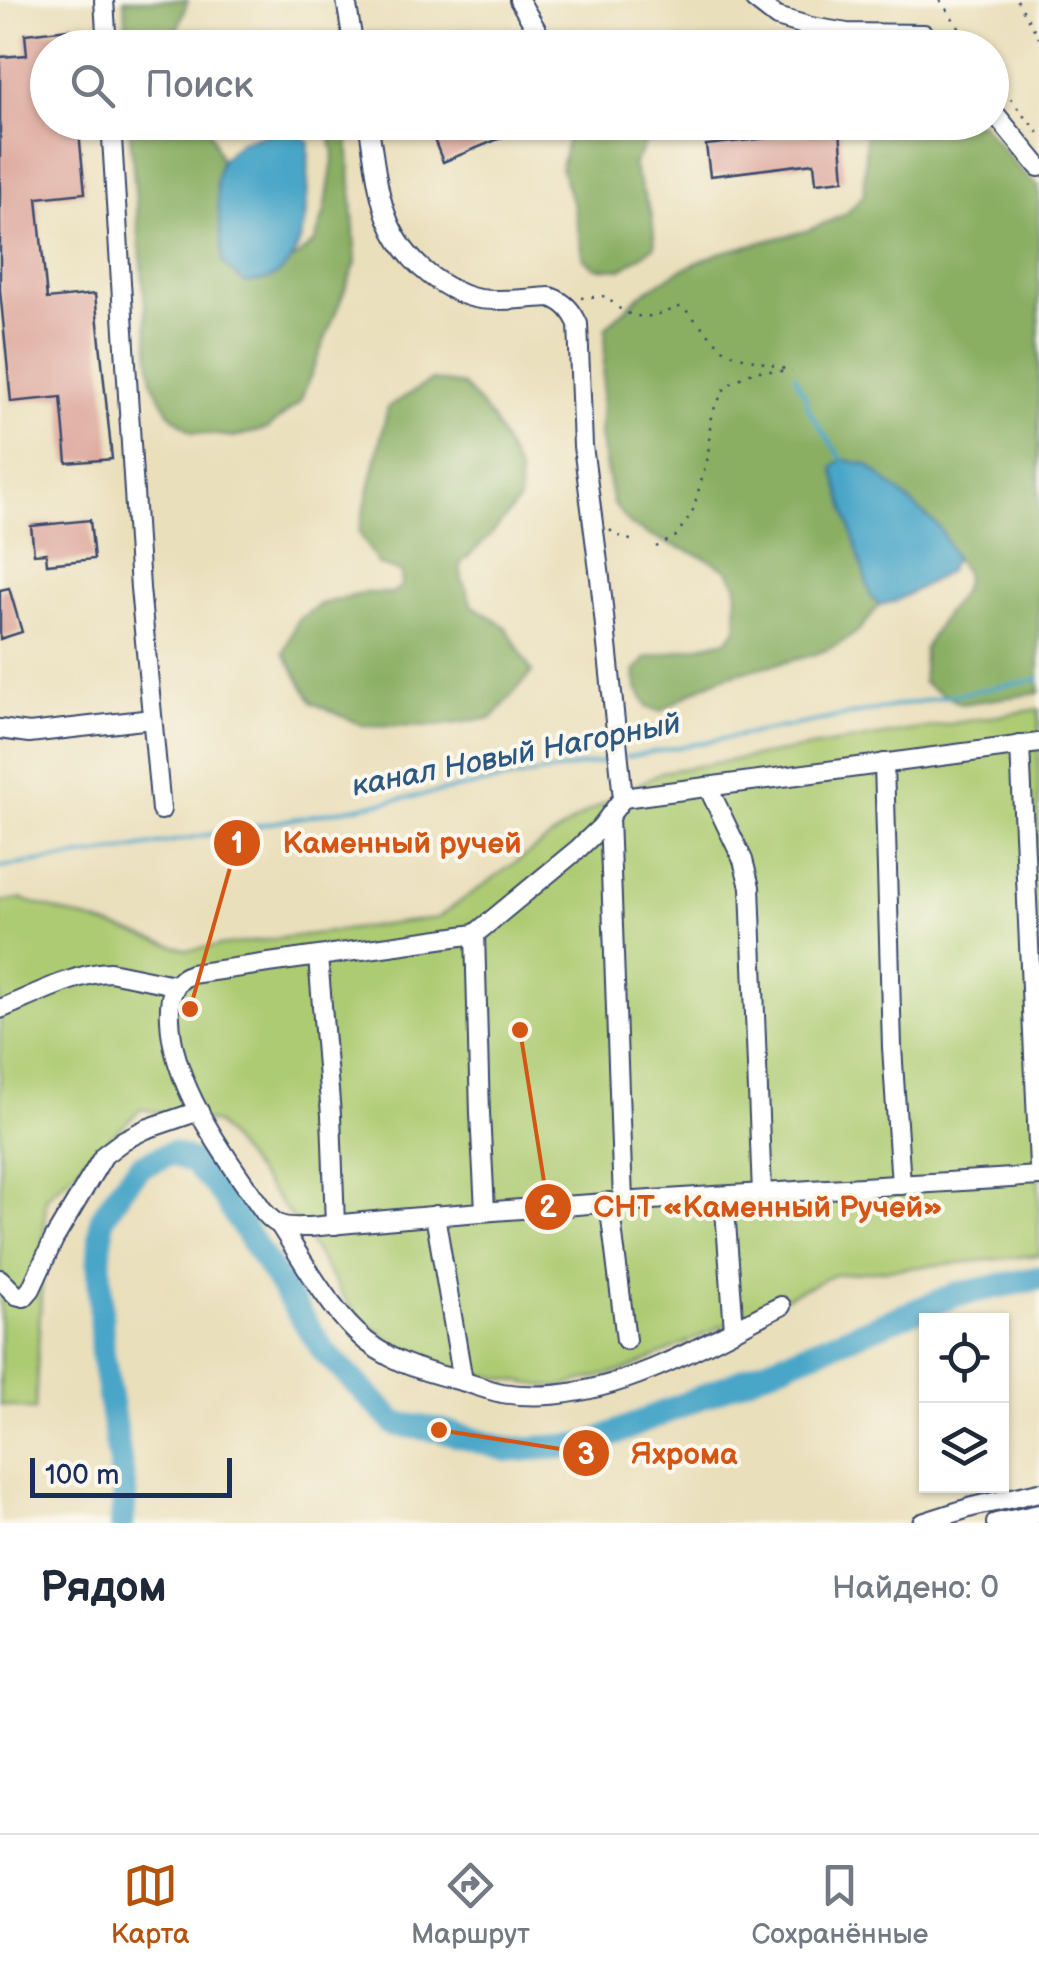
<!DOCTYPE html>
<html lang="ru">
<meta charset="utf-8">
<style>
:root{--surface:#fff;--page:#f6f6f7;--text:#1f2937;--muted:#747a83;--line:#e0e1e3;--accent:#b45309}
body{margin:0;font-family:"Balsamiq Sans",sans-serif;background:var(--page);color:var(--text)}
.controls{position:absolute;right:30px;bottom:30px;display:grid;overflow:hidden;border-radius:0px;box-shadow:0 2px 8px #0004}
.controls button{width:90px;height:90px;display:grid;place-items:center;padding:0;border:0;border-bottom:2px solid var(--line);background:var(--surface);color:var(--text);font:50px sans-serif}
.scale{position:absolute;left:30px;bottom:25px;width:202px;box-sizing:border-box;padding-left:10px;border:5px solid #1b2f5e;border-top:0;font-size:28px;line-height:35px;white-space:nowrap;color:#1b2f5e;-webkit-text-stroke:8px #fbf7ec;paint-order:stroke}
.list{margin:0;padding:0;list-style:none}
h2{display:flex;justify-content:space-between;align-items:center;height:130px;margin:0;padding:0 40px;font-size:42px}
h2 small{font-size:32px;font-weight:400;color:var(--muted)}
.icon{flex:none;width:55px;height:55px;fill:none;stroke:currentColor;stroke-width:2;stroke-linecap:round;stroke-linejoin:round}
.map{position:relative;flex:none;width:1039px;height:1523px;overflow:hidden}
.search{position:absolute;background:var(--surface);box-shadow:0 2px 8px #0004;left:30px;right:30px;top:30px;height:110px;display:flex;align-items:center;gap:25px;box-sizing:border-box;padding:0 35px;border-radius:55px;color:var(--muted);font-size:38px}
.sheet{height:310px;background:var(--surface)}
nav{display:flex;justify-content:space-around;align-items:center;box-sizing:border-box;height:140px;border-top:2px solid var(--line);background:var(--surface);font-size:28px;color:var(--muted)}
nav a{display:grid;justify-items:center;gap:5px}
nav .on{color:var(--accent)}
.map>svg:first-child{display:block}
.green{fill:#adcb72;stroke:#647d68;stroke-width:2.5}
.forest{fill:#8aaf64;stroke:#526f61;stroke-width:2.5}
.water{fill:#4aa6c8;stroke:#326a93;stroke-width:2.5}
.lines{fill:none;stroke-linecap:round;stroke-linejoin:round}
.stream{stroke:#4aa6c8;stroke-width:4}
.river{stroke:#4aa6c8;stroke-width:25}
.building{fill:#d99d93}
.minor-casing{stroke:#3a496c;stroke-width:22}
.path{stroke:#3a496c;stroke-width:2.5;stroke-dasharray:2.5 8;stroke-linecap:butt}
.minor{stroke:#fff;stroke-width:18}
.labels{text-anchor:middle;stroke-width:8;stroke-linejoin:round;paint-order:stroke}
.water-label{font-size:30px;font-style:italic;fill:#2b5983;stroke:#fbf7ec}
.leader{fill:none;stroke:#d45514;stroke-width:4}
.callout-dot{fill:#d45514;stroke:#fbf7ec;stroke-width:4}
.mark-label{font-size:30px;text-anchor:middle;font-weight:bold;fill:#fff}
.callout-label{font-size:30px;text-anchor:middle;font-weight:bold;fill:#d45514;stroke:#fbf7ec;stroke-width:8;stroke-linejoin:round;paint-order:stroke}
</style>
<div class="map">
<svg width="1039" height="1523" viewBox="0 0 1039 1523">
<rect width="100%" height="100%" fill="#fbf7ec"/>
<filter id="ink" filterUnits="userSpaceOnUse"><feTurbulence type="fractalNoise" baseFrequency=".01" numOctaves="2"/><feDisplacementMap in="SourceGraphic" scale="20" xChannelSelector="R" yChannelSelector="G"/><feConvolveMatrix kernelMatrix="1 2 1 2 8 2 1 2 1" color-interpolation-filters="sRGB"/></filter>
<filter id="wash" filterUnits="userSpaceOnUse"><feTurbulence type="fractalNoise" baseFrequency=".0048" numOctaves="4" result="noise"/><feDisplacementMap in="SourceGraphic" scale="40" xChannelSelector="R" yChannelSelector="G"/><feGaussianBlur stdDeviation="2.25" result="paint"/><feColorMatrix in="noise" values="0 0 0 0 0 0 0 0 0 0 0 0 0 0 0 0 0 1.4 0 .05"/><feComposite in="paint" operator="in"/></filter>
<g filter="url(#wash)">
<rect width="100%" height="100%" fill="#eadfbb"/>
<path class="green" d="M1039,709V1255L834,1275L629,1369L555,1388L426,1365L356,1316L299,1226L216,1123L141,1109L46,1198L35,1410L0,1405V902L21,899L188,950L437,918L584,814L661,772Z"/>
<g class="forest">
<path d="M124,0H188L178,28L147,39L127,33Z"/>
<path d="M571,122L676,123L651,133L633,166L652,216L655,246L622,269L596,268L584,259L573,204L561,168Z"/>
<path d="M129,123H207L221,160L216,181L269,279L315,242L325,211L334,154L327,123H347L356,262L300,402L267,429L234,437L192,432L170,414L152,382Z"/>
<path d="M866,123H981L1019,169L1039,186V693L961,704L923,683L924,649L941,620L963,590L966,574L955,558L939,527L842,459L833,468L871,596L879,605C871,615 864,627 854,634C821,660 776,662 737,673C709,680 686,696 661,711L648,708L637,688L635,672L646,658L727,640L736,629L737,586L728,571L711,560L653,537L631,525L613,504L600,436L606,327L640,295L680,270L719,253L809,230L846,214L864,194Z"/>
<path d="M432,380L463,385L492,419L519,473V501L489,537L460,564L462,579L472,605L506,627L532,672L492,718L436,726L362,725L313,703L284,653L297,620L321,604L365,593H392L402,586L401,572L378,564L359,532L388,407Z"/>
</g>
<g class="water">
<path d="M278,130L298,132L309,141C307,181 314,260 269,279C262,281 252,282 245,283L223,264L216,180L221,160L240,142Z"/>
<path d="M842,459L868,465L939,527L955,558L947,572L896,601L879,605L871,597L833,468Z"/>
</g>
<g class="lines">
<g class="stream">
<path d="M795,374L799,386L805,394L808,408L815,420L842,459"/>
<path d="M626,757L1039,679"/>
<path d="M0,867L125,850L612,760"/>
</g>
<path class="river" d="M122,1523L125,1494L102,1349L99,1261L102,1219L121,1189L141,1166L171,1153L193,1162L217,1187L323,1350L396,1424L439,1430L509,1450L587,1445L756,1374L955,1295L1039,1278"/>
</g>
<g id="blocks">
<g class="building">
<path d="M69,29L71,48H48V122H78L85,193L37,198L47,299L95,294L112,459L67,463L61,397L11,402L0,290V57L27,55L25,34Z"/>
<path d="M445,122H537V123L443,162L430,129Z"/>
<path d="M840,130L844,180L816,183L814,163L710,176L706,145Z"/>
<path d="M90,520L94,559L47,564L46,553L34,554L31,526Z"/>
<path d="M9,588L22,632L0,639V590Z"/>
</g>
</g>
</g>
<g filter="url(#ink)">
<use href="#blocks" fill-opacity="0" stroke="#3a496c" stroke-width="2.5"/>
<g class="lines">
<defs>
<g id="minor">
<path d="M104,0L107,48"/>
<path d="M346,0L354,48"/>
<path d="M519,0L547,48"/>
<path d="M755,0L777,17L811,27L847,33L924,34L943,48"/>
<path d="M992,110L1039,167"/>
<path d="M111,122L140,588L161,810"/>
<path d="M368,122C379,183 377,235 431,276C446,287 461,296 480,299C502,302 528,298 550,297C565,302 572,311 578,324L583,446L600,578L623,798L601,827L578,849L475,934L191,974C171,982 169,999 170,1019C172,1087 227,1159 265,1213C280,1230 289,1227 310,1227C553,1203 796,1192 1039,1176"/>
<path d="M0,729L29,733L152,719"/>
<path d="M1020,745L1039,1166"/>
<path d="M884,763L892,1047L901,1185"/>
<path d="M708,787L743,860L750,887L762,1193"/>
<path d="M623,798L1039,743"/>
<path d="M609,817L623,1201"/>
<path d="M475,934L480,1113L485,1210"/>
<path d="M318,957L331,1115L335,1225"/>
<path d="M0,1009C33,996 75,973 110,972L174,985"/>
<path d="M724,1196L734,1329"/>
<path d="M609,1202L626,1340"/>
<path d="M435,1215L463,1381"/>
<path d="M281,1227C303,1261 327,1304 356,1332C384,1360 421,1371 458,1380C473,1384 487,1390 502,1393C601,1409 695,1348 781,1306"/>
<path d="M0,1279L16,1295L24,1297L31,1289L54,1239L104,1155L124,1140L146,1129L199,1111"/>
<path d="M922,1523L972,1507L1039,1492"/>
<path d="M996,1523L1039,1514"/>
</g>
</defs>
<use href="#minor" class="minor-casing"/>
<g class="path">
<path d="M940,0L973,48"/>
<path d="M1017,0L1039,38"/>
<path d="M992,73L1022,114L1039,133"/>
<path d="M581,298L606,296C631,324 649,319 682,306L726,352L792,371"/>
<path d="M610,530L614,534L636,542"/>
<path d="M656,547L675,537L692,513L708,457L711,415L726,386L754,371H786"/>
</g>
<use href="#minor" class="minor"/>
</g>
</g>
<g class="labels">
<g class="water-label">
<text transform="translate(516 754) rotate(-11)" y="10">канал Новый Нагорный</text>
</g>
</g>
<path class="leader" d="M190 1009L237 843M520 1030L548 1207M439 1430L586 1453"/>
<g class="callout-dot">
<circle cx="190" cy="1009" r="10"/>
<circle cx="520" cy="1030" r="10"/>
<circle cx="439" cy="1430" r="10"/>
<circle cx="237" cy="843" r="25"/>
<circle cx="548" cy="1207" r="25"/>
<circle cx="586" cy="1453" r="25"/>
</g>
<g class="mark-label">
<text x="237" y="853">1</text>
<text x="548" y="1217">2</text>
<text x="586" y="1464">3</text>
</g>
<g class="callout-label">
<text x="402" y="853">Каменный ручей</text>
<text x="768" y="1217">СНТ «Каменный Ручей»</text>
<text x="684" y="1464">Яхрома</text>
</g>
</svg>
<div class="controls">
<button><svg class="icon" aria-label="locate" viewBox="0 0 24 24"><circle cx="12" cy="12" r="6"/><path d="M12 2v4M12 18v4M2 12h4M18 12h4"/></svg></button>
<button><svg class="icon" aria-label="layers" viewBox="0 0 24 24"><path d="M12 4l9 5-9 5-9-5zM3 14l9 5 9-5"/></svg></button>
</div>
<div class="scale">100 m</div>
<div class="search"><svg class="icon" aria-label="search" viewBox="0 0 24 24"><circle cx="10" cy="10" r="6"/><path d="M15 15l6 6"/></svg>Поиск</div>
</div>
<section class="sheet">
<h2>Рядом<small>Найдено: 0</small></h2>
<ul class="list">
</ul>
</section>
<nav>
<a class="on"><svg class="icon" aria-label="map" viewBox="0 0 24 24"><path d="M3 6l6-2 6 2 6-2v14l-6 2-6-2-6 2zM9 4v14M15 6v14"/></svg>Карта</a>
<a><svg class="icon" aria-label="directions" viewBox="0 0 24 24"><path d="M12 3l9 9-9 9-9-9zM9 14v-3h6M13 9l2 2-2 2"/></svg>Маршрут</a>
<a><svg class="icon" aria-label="saved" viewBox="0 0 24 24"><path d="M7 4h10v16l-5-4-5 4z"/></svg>Сохранённые</a>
</nav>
